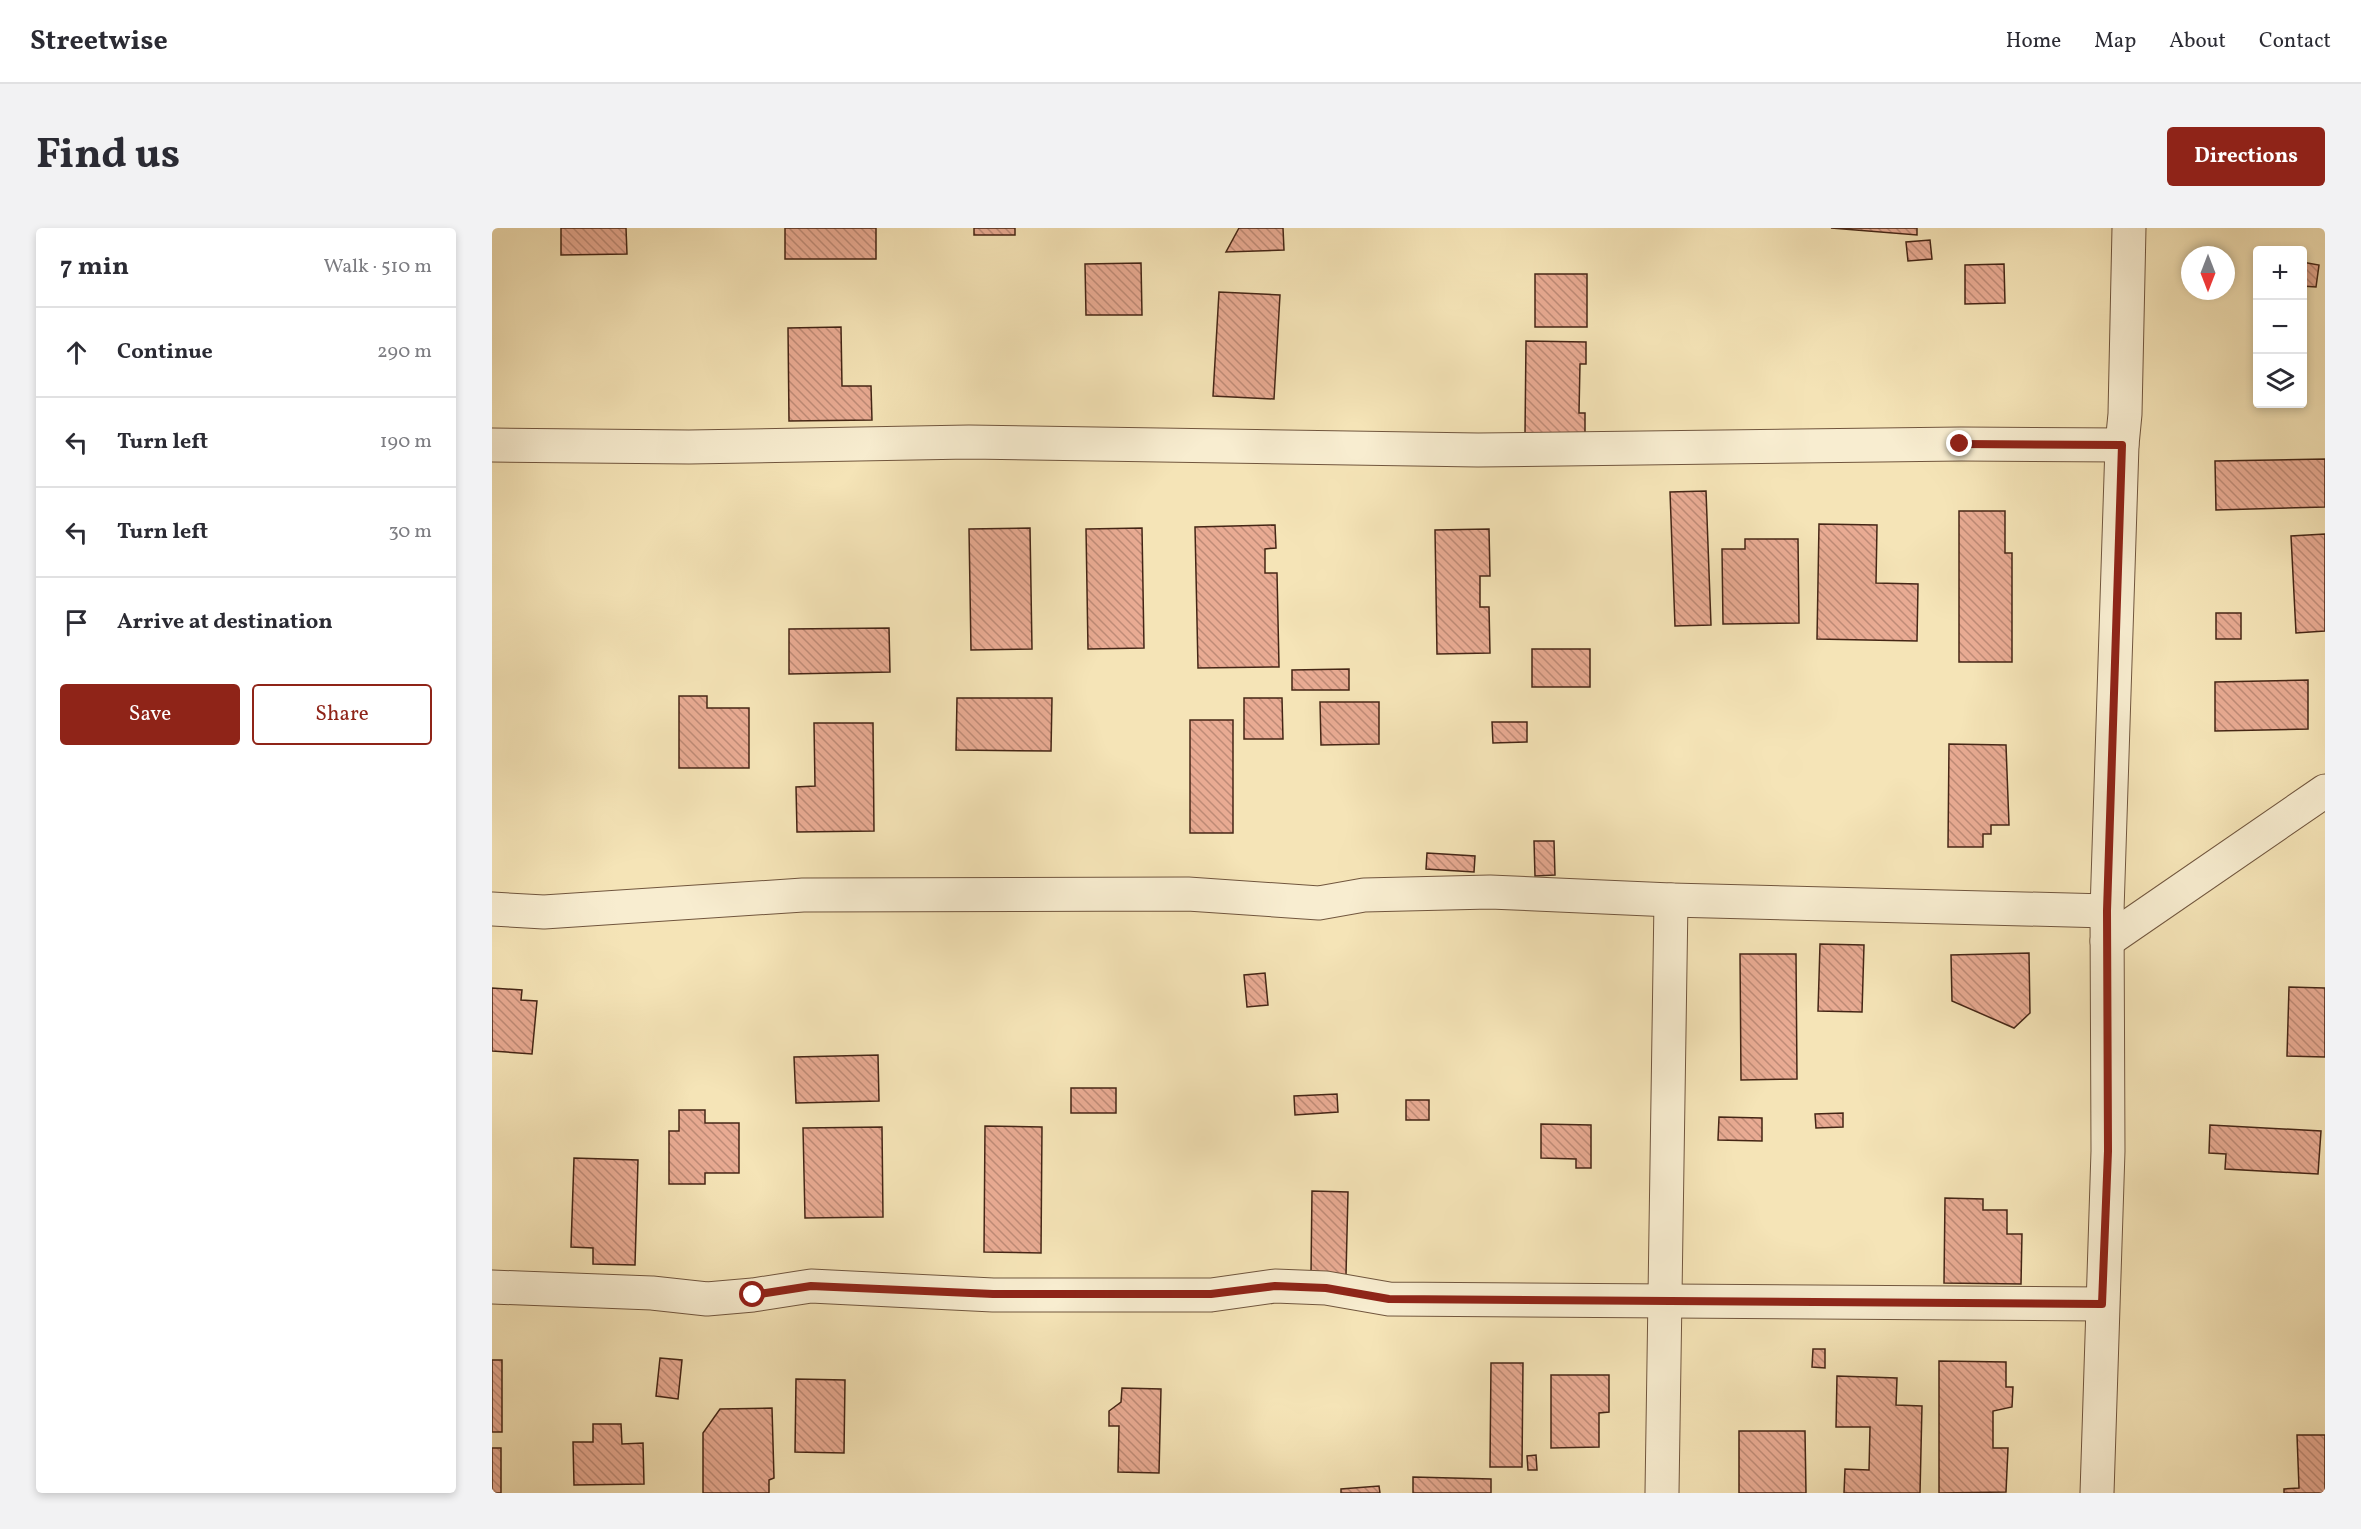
<!DOCTYPE html>
<meta charset="utf-8">
<style>
:root{--surface:#fff;--page:#f2f2f3;--text:#2b2b33;--muted:#7c7c81;--line:#e1e1e2;--accent:#8f2418}
body{margin:0;font-family:Vollkorn,serif;background:var(--page);color:var(--text)}
.controls{position:absolute;right:18px;top:18px;display:grid;overflow:hidden;border-radius:6px;box-shadow:0 3px 9px #0003}
.controls button{width:54px;height:54px;display:grid;place-items:center;padding:0;border:0;border-bottom:2px solid var(--line);background:var(--surface);color:var(--text);font:30px sans-serif}
.compass{position:absolute;left:1689px;top:18px;width:54px;height:54px;border-radius:50%;background:var(--surface);box-shadow:0 3px 9px #0003;rotate:180deg}
.stop{position:absolute;width:18px;height:18px;margin:-14px;border:4px solid #8f2418;border-radius:50%;background:#fff}
.stop.end{background:#8f2418;border-color:#fff;box-shadow:0 2px 6px #0008}
.list{margin:0;padding:0;list-style:none}
h2{display:flex;justify-content:space-between;align-items:center;height:78px;margin:0;padding:0 24px;font-size:26px}
h2 small{font-size:20px;font-weight:400;color:var(--muted)}
.list li{display:grid;grid-template-columns:39px 1fr auto;gap:18px;align-items:center;box-sizing:border-box;height:90px;padding:0 24px;border-top:2px solid var(--line)}
.list b{display:block;font-size:22px;white-space:nowrap}
.list em{font-size:20px;font-style:normal;color:var(--muted)}
.actions{display:flex;gap:12px;padding:18px 24px}
.actions a{flex:1;padding:14px 0;border:2px solid var(--accent);border-radius:6px;text-align:center;font-size:21px;color:var(--accent)}
.actions .main{background:var(--accent);color:#fff}
.icon{flex:none;width:33px;height:33px;fill:none;stroke:currentColor;stroke-width:2;stroke-linecap:round;stroke-linejoin:round}
.map{position:relative;flex:none;width:1833px;height:1265px;overflow:hidden;border-radius:6px}
header{display:flex;align-items:center;gap:36px;box-sizing:border-box;height:84px;padding:0 30px;background:var(--surface);border-bottom:2px solid var(--line)}
header strong{font-size:28px}
nav{display:flex;gap:33px;margin-inline-start:auto;font-size:21px}
.intro{display:flex;align-items:center;justify-content:space-between;box-sizing:border-box;height:144px;padding:0 36px}
h1{margin:0;font-size:42px}
.button{padding:15px 27px;border-radius:6px;background:var(--accent);color:#fff;font-size:21px;font-weight:700}
main{display:flex;gap:36px;padding:0 36px}
aside{flex:1;background:var(--surface);border-radius:6px;box-shadow:0 3px 9px #0003}
.map>svg:first-child{display:block}
.building{fill:url(#building-back-hatch);stroke:#452616;stroke-width:1.5}
.lines{fill:none;stroke-linecap:round;stroke-linejoin:round}
.street-casing{stroke:#71563e;stroke-width:35}
.street{stroke:#f8edd0;stroke-width:33}
.route{stroke:#8f2418;stroke-width:8}
</style>
<header>
<strong>Streetwise</strong>
<nav><a>Home</a><a>Map</a><a>About</a><a>Contact</a></nav>
</header>
<div class="intro"><h1>Find us</h1><a class="button">Directions</a></div>
<main>
<aside>
<h2>7 min<small>Walk · 510 m</small></h2>
<ul class="list">
<li><svg class="icon" aria-label="ahead" viewBox="0 0 24 24"><path d="M12 20V5M6 11l6-6 6 6"/></svg><div><b>Continue</b></div><em>290 m</em></li>
<li><svg class="icon" aria-label="left" viewBox="0 0 24 24"><path d="M17 20v-9H6M10 6l-5 5 5 5"/></svg><div><b>Turn left</b></div><em>190 m</em></li>
<li><svg class="icon" aria-label="left" viewBox="0 0 24 24"><path d="M17 20v-9H6M10 6l-5 5 5 5"/></svg><div><b>Turn left</b></div><em>30 m</em></li>
<li><svg class="icon" aria-label="arrive" viewBox="0 0 24 24"><path d="M6 21V4h12l-3 4 3 4H6"/></svg><div><b>Arrive at destination</b></div></li>
</ul>
<div class="actions"><a class="main">Save</a><a>Share</a></div>
</aside>
<div class="map">
<svg width="1833" height="1265" viewBox="0 0 1833 1265">
<defs>
<pattern id="building-back-hatch" width="6" height="6" patternUnits="userSpaceOnUse" patternTransform="scale(1.5)"><rect width="6" height="6" fill="#e9ab93"/><path d="M-1 5l2 2M0 0l6 6M5-1l2 2" fill="none" stroke="#bf8b77"/></pattern>
</defs>
<rect width="100%" height="100%" fill="#f5e4b7"/>
<filter id="stains"><feTurbulence type="fractalNoise" baseFrequency=".00333" numOctaves="4"/><feColorMatrix values="0 0 0 0 .2 0 0 0 0 .09 0 0 0 0 .02 0 0 0 .5 -.17"/></filter>
<radialGradient id="worn" r=".72"><stop offset=".6" stop-color="#630" stop-opacity="0"/><stop offset="1" stop-color="#630" stop-opacity=".3"/></radialGradient>
<g class="building">
<path d="M69,0H134L135,26L69,27Z"/>
<rect x="293" y="0" width="91" height="31"/>
<rect x="482" y="0" width="41" height="7"/>
<path d="M747,0H791L792,22L734,24Z"/>
<path d="M1339,0H1425V7Z"/>
<path d="M1438,12L1440,31L1416,33L1414,14Z"/>
<path d="M1810,34L1827,37L1824,59L1810,58Z"/>
<path d="M649,35L650,87H594L593,36Z"/>
<path d="M1512,36L1513,75L1473,76V37Z"/>
<rect x="1043" y="46" width="52" height="53"/>
<path d="M727,64L788,67L782,171L721,168Z"/>
<path d="M349,99L350,158H379L380,192L297,193L296,100Z"/>
<path d="M1034,113L1094,114V136H1088L1087,185H1093V206H1033Z"/>
<path d="M1833,231V279L1724,282L1723,233Z"/>
<path d="M1214,263L1219,397L1183,398L1178,264Z"/>
<path d="M1467,283H1513V325H1520V434H1467Z"/>
<path d="M1327,296L1385,297L1384,355L1426,356L1425,413L1325,411Z"/>
<path d="M783,297L784,320L773,321V345H785L787,439L706,440L703,299Z"/>
<path d="M538,300L540,421L479,422L477,301Z"/>
<path d="M650,300L652,420L596,421L594,301Z"/>
<path d="M997,301L998,348H988V379H997L998,425L945,426L943,302Z"/>
<path d="M1833,306V403L1804,405L1799,308Z"/>
<path d="M1253,311H1306L1307,395L1231,396L1230,321H1253Z"/>
<rect x="1724" y="385" width="25" height="26"/>
<path d="M397,400L398,444L297,446V401Z"/>
<rect x="1040" y="421" width="58" height="38"/>
<path d="M857,441V462H800V442Z"/>
<path d="M1816,452V501L1723,503V454Z"/>
<path d="M187,468H215V480H257V540H187Z"/>
<path d="M465,470H560L559,523L464,522Z"/>
<path d="M752,470H790L791,511H752Z"/>
<path d="M828,474H887V516L829,517Z"/>
<rect x="698" y="492" width="43" height="113"/>
<path d="M1000,494H1035V514L1001,515Z"/>
<path d="M322,495H381L382,603L305,604L304,559L323,558Z"/>
<path d="M1457,516L1514,517L1517,597H1499V606H1491V619H1456Z"/>
<path d="M1042,613H1062L1063,647L1043,648Z"/>
<path d="M935,625L983,628L982,644L934,641Z"/>
<path d="M1328,716L1372,717L1370,784L1326,783Z"/>
<path d="M1537,725L1538,785L1522,800L1460,773L1459,727Z"/>
<path d="M1248,726H1304L1305,851L1249,852Z"/>
<path d="M773,745L776,777L755,779L752,747Z"/>
<path d="M1797,759L1833,760V829L1795,828Z"/>
<path d="M0,760L30,762L29,772L45,773L40,826L0,823Z"/>
<path d="M386,827L387,873L304,875L302,829Z"/>
<rect x="579" y="860" width="45" height="25"/>
<path d="M845,866L846,884L803,887L802,868Z"/>
<rect x="914" y="872" width="23" height="20"/>
<path d="M187,882H213V895H247V945H213V956H177V903H187Z"/>
<path d="M1351,885V899L1324,900L1323,886Z"/>
<path d="M1227,889L1270,890V913L1226,912Z"/>
<path d="M1049,896L1099,897V940H1084V931L1049,930Z"/>
<path d="M1718,897L1829,903L1826,946L1733,941L1734,926L1717,925Z"/>
<path d="M493,898L550,899L549,1025L492,1024Z"/>
<path d="M390,899L391,989L313,990L311,900Z"/>
<path d="M82,930L146,932L143,1037L101,1036V1020L79,1019Z"/>
<path d="M820,963L856,964L854,1047L819,1046Z"/>
<path d="M1453,970L1491,971V982H1515V1006H1530L1529,1056L1452,1055Z"/>
<path d="M1321,1121H1333V1140L1320,1139Z"/>
<path d="M168,1130L190,1132L186,1171L164,1168Z"/>
<rect x="0" y="1132" width="10" height="72"/>
<path d="M1447,1133L1514,1134V1159H1521L1520,1179L1501,1183V1220H1516L1514,1264L1447,1265Z"/>
<path d="M999,1135H1031L1030,1239H998Z"/>
<path d="M1059,1147H1117V1184L1107,1185V1219L1059,1220Z"/>
<path d="M1345,1148L1405,1150L1404,1177L1430,1178L1428,1265H1352L1353,1241L1377,1242L1378,1199H1344Z"/>
<path d="M304,1151L353,1152L352,1225L303,1224Z"/>
<path d="M630,1160L669,1161L667,1245L626,1244L627,1198H617V1183L629,1174Z"/>
<path d="M280,1180L282,1250L277,1252V1265H211V1205L228,1181Z"/>
<path d="M101,1196H129L130,1216L151,1215L152,1256L82,1257L81,1214H101Z"/>
<path d="M1247,1203H1313L1314,1265H1247Z"/>
<path d="M1805,1207H1833V1265H1792V1261L1807,1260Z"/>
<rect x="0" y="1220" width="9" height="45"/>
<path d="M1044,1227L1045,1242H1036L1035,1228Z"/>
<path d="M921,1249L999,1251V1265H921Z"/>
<path d="M887,1258L888,1265H849V1261Z"/>
</g>
<g class="lines">
<defs>
<g id="street">
<path d="M0,217L197,219L477,214L986,222L1469,216L1630,217"/>
<path d="M0,681L52,684L311,667L696,666L827,675L872,667L998,664L1179,672L1615,683"/>
<path d="M1615,713L1833,563"/>
<path d="M0,1059L160,1065L215,1071L261,1067L319,1058L501,1067H719L783,1058L834,1060L897,1071L1610,1076"/>
<path d="M1170,1265L1179,672"/>
<path d="M1605,1265L1616,923L1615,683L1630,217L1633,186L1637,0"/>
</g>
</defs>
<use href="#street" class="street-casing"/>
<use href="#street" class="street"/>
</g>
<g class="lines">
<path class="route" d="M261,1067L319,1058L501,1066H719L783,1058L834,1060L897,1071L1610,1076L1616,923L1615,683L1630,217L1468,216"/>
</g>
<rect width="100%" height="100%" filter="url(#stains)"/>
<rect width="100%" height="100%" fill="url(#worn)"/>
</svg>
<div class="controls">
<button>+</button>
<button>−</button>
<button><svg class="icon" aria-label="layers" viewBox="0 0 24 24"><path d="M12 4l9 5-9 5-9-5zM3 14l9 5 9-5"/></svg></button>
</div>
<svg class="compass" viewBox="-18 -18 36 36"><path d="M0-13l5 13h-10z" fill="#e53935"/><path d="M0 13l5-13h-10z" fill="#7c7c81"/></svg>
<div class="stop" style="left:261px;top:1067px"></div>
<div class="stop end" style="left:1468px;top:216px"></div>
</div>
</main>
